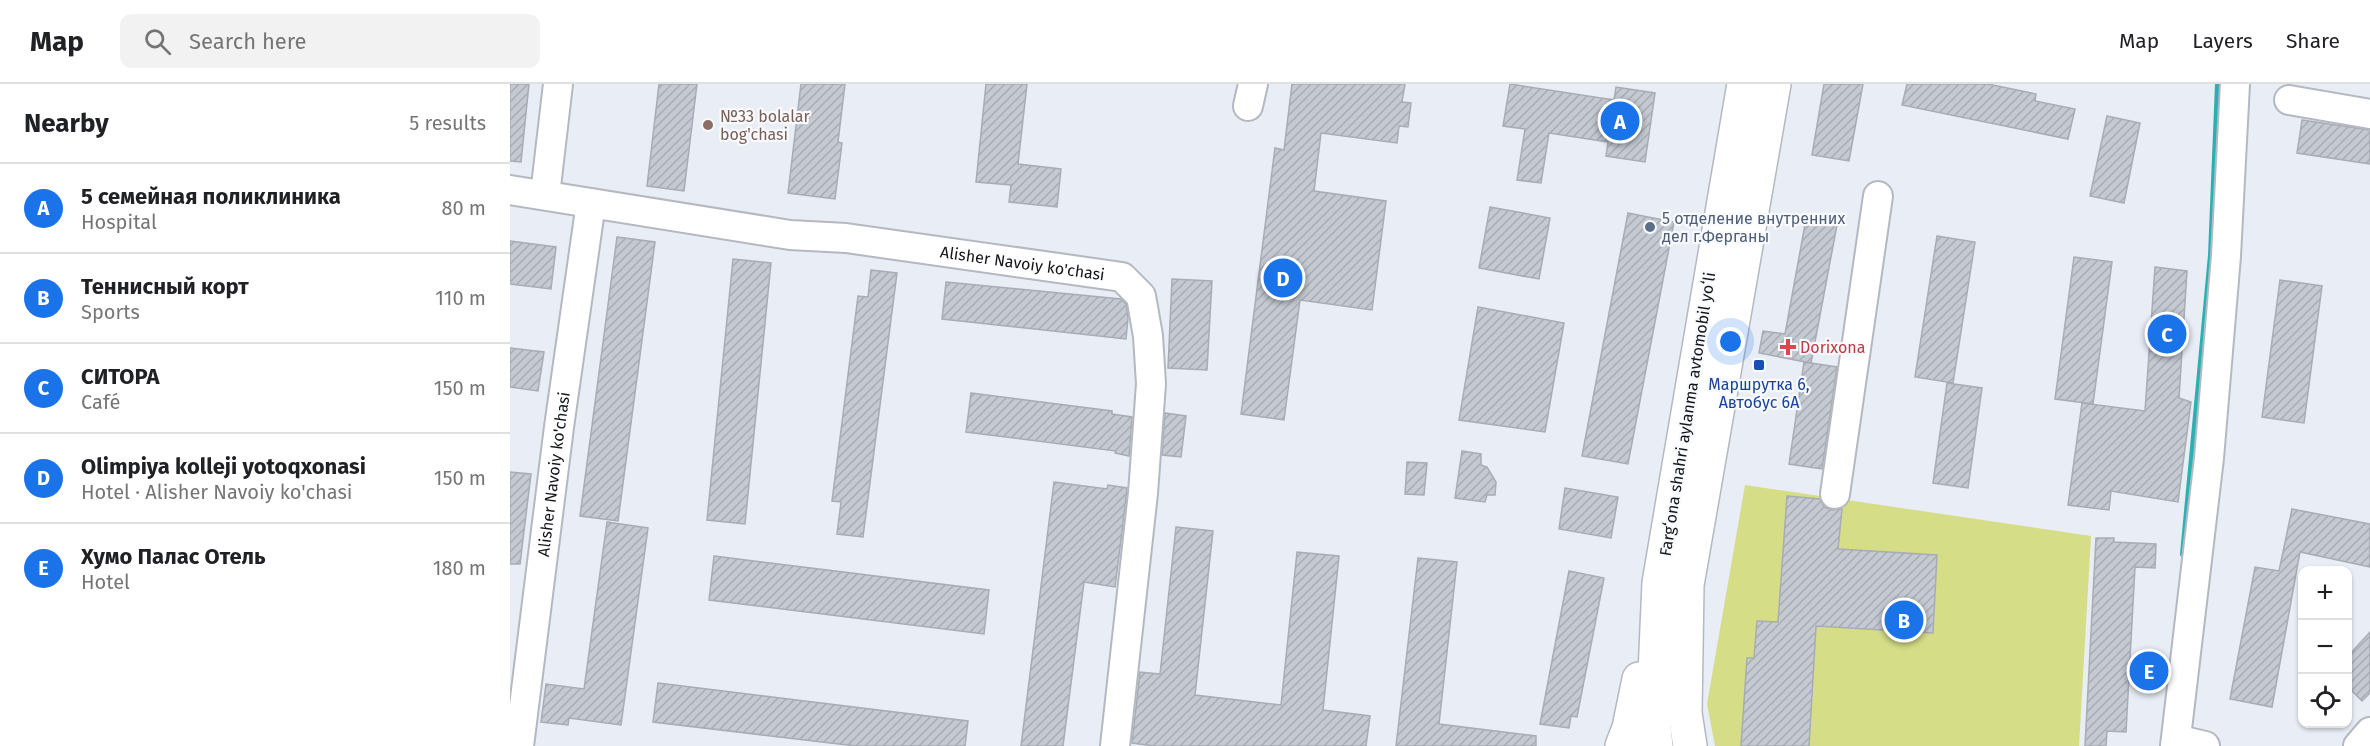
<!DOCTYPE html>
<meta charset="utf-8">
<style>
:root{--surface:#fff;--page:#f2f2f2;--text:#202124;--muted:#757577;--line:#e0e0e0;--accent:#1a73e8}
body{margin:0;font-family:"Fira Sans",sans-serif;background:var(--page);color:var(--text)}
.controls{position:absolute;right:18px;bottom:18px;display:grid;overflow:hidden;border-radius:12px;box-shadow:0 2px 4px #0004}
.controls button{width:54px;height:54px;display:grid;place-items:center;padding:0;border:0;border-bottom:2px solid var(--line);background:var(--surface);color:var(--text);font:30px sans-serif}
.you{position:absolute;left:1221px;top:258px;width:21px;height:21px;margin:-15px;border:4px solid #fff;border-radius:50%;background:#1a73e8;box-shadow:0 0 0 9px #1a73e833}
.badge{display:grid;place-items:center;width:39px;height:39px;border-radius:50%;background:var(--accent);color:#fff;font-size:20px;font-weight:700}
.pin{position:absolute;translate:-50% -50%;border:3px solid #fff;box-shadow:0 2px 6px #0006}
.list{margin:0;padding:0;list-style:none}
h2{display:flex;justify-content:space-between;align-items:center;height:78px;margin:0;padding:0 24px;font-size:26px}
h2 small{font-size:20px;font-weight:400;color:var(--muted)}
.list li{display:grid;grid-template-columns:39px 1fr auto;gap:18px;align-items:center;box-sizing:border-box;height:90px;padding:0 24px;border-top:2px solid var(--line)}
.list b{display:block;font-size:22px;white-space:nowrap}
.list p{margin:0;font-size:20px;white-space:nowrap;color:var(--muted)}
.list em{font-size:20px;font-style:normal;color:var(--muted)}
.icon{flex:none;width:33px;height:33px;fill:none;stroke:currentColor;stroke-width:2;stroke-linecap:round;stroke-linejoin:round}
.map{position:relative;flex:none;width:1860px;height:662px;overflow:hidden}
header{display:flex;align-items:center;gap:36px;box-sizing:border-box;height:84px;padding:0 30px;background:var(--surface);border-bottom:2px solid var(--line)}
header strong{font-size:28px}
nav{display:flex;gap:33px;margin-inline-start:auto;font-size:21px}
.search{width:420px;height:54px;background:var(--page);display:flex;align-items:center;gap:15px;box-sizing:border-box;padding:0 21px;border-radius:12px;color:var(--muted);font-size:22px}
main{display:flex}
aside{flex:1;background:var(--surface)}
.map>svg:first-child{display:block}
.green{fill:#d6dd87}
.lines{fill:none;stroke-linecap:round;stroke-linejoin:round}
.stream{stroke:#28b1b2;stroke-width:6}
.building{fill:url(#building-hatch);stroke:#a8acb4;stroke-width:1.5}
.minor-casing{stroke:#b4b9c1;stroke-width:32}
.highway-casing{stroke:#b4b9c1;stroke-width:36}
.minor{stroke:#fff;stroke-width:28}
.highway{stroke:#fff;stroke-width:33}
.education-dot{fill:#8d6e63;stroke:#f8fafe;stroke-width:2}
.service-dot{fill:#5c6f8a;stroke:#f8fafe;stroke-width:2}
.health-dot{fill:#e0444e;stroke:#f8fafe;stroke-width:2}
.transit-dot{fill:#1a4fb4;stroke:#f8fafe;stroke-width:2}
.labels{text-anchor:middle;stroke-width:4.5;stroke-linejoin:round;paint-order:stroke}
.education-label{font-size:16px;fill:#785e54;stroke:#f8fafe;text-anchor:start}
.service-label{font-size:16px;fill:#4e5e75;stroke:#f8fafe;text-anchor:start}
.street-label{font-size:16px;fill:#131518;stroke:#f8fafe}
.health-label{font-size:16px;fill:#be3a42;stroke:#f8fafe;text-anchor:start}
.transit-label{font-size:16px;fill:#164399;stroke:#f8fafe}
</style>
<header>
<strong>Map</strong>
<div class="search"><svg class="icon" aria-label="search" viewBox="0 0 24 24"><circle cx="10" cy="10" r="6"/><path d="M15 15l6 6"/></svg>Search here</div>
<nav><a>Map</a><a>Layers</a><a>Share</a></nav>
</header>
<main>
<aside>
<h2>Nearby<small>5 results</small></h2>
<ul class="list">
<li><span class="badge">A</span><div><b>5 семейная поликлиника</b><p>Hospital</p></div><em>80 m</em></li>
<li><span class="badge">B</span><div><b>Теннисный корт</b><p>Sports</p></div><em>110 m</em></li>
<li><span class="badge">C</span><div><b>СИТОРА</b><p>Café</p></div><em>150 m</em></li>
<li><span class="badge">D</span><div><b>Olimpiya kolleji yotoqxonasi</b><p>Hotel · Alisher Navoiy ko'chasi</p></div><em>150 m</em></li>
<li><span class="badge">E</span><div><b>Хумо Палас Отель</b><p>Hotel</p></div><em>180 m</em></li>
</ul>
</aside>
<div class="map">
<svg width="1860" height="662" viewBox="0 0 1860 662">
<defs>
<pattern id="building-hatch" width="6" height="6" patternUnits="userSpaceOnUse" patternTransform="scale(1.5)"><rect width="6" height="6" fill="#c4c9d2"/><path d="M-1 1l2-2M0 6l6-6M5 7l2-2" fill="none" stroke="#a8acb4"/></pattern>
</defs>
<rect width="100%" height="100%" fill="#e9edf6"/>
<path class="green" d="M1235,401L1581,452L1569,662H1205L1197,620Z"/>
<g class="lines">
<path class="stream" d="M1673,470L1701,171L1708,0"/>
</g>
<g class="building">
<path d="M0,0H19L11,78L0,77Z"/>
<path d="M149,0H187L174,107L137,102Z"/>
<path d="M291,0H335L328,58L332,59L325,115L278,109Z"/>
<path d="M476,0H517L508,80L551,85L547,123L499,118L501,101L466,98Z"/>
<path d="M782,0H895L892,18L901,19L898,43L889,42L887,59L811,49L804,107L876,117L862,226L790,216L774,336L731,330L765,64L774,66Z"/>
<path d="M1000,0L1104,16L1106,3L1145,9L1135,78L1096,72L1098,58L1039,49L1031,99L1007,96L1015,45L993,42Z"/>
<path d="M1314,0H1353L1339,77L1302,71Z"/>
<path d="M1397,0H1478L1526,10L1525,17L1565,25L1558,55L1392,21Z"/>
<path d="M1597,32L1630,39L1614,119L1580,112Z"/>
<path d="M1792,36L1860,46V80L1787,69Z"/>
<path d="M980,123L1040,134L1029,195L969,184Z"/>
<path d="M1118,129L1164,138L1118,380L1072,372Z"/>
<path d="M1296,135L1327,141L1301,279L1249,269L1253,247L1275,250Z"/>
<path d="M1427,152L1465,158L1443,299L1405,293Z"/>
<path d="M107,153L145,158L108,437L70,432Z"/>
<path d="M0,157L46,163L41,205L0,200Z"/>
<path d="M1564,173L1602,178L1583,320L1545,315Z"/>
<path d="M223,175L261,179L235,440L197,436Z"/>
<path d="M1645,183L1677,187L1669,314L1681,318L1668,418L1601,407L1599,426L1558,421L1572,319L1635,327Z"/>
<path d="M361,186L387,189L353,453L327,450L331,418L322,417L348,212L358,213Z"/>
<path d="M662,195L702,197L697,286L658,284Z"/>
<path d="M1770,196L1812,202L1794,339L1752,333Z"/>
<path d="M436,198L611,215L616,220L618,234L616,255L432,235Z"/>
<path d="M968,223L1054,239L1035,348L949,336Z"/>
<path d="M0,264L34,268L28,307L0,303Z"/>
<path d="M1294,278L1327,283L1312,385L1279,380Z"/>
<path d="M1437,299L1472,304L1458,404L1423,399Z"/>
<path d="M461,309L602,327V330L622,333L619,372L605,369L606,367L456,348Z"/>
<path d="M655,329L676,332L671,373L652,371Z"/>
<path d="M952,367L971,370V381L977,383L986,398L985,411H977L975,418L945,414Z"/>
<path d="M897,378L917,379L914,411L895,410Z"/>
<path d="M0,388L21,390L10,480H0Z"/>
<path d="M544,398L597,405L598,401L617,404L612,448L605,503L574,498L553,662H511Z"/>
<path d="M1055,404L1108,413L1101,454L1049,445Z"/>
<path d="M1277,412L1310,415L1314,423L1322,426L1332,425L1328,465L1427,471L1423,549L1306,542L1299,662H1231L1237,574H1244L1247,537L1268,538Z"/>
<path d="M1782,425L1860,440V483L1790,468L1762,623L1720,615L1745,483L1769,487Z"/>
<path d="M97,438L138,444L111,641L59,634L58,641L31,638L36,600L74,605Z"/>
<path d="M666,443L703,447L685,611L771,621L787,468L829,472L813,626L860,632L856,662H644L622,659L630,588L650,590Z"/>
<path d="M1586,454H1604V458L1646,460L1645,484L1625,483L1616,648L1597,647L1596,662H1575Z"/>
<path d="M204,472L479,506L474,550L199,516Z"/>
<path d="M908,474L947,478L929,640L1026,652V662H886Z"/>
<path d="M1059,487L1094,494L1067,633L1061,632L1059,644L1030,640Z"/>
<path d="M1860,548V609L1852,617L1838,603V572Z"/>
<path d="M148,599L458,637L455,662H346L143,638Z"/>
</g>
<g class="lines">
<defs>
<g id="minor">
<path d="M1779,16L1860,30"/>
<path d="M738,22L743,0"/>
<path id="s1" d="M0,106L280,151L336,154L612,193L631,212L638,252L641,300L633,409L605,662"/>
<path d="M35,111L48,0"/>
<path d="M1325,410L1368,112"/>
<path d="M1678,658L1695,662"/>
<path id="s2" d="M9,662L49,343L81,119"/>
<path d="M1665,662L1699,374L1716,172L1725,0"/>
<path d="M1848,662L1860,648"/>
</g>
<g id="highway">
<path d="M1112,662L1119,644L1129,595"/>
<path d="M1146,662L1143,634L1149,499L1234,0"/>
<path d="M1180,662L1175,629L1177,501L1264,0"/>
</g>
</defs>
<use href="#minor" class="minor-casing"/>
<use href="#highway" class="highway-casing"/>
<use href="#minor" class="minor"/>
<use href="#highway" class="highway"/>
</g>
<circle class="education-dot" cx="198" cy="41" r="6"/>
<circle class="service-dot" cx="1140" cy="143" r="6"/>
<path class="health-dot" d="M1275 254h6v6h6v6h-6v6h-6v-6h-6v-6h6z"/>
<rect class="transit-dot" x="1243" y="275" width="12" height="12" rx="3"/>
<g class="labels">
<g class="education-label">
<text x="210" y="38">№33 bolalar<tspan x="210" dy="18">bog'chasi</tspan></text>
</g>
<g class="service-label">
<text x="1152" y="140">5 отделение внутренних<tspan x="1152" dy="18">дел г.Ферганы</tspan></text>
</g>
<g class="street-label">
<text dy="6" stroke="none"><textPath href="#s1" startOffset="518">Alisher Navoiy ko'chasi</textPath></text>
<text transform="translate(1177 330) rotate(-81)" y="6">Fargʻona shahri aylanma avtomobil yoʻli</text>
<text dy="6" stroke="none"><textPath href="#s2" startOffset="274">Alisher Navoiy ko'chasi</textPath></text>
</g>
<g class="health-label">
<text x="1290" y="269">Dorixona</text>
</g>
<g class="transit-label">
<text x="1249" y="306">Маршрутка 6,<tspan x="1249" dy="18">Автобус 6А</tspan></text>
</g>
</g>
</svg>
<div class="controls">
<button>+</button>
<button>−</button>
<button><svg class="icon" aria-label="locate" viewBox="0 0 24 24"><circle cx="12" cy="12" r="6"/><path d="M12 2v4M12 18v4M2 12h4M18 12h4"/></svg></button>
</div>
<div class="you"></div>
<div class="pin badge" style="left:1110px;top:37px">A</div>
<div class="pin badge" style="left:1394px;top:536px">B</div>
<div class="pin badge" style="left:1657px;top:250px">C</div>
<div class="pin badge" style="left:773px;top:194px">D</div>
<div class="pin badge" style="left:1639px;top:587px">E</div>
</div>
</main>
